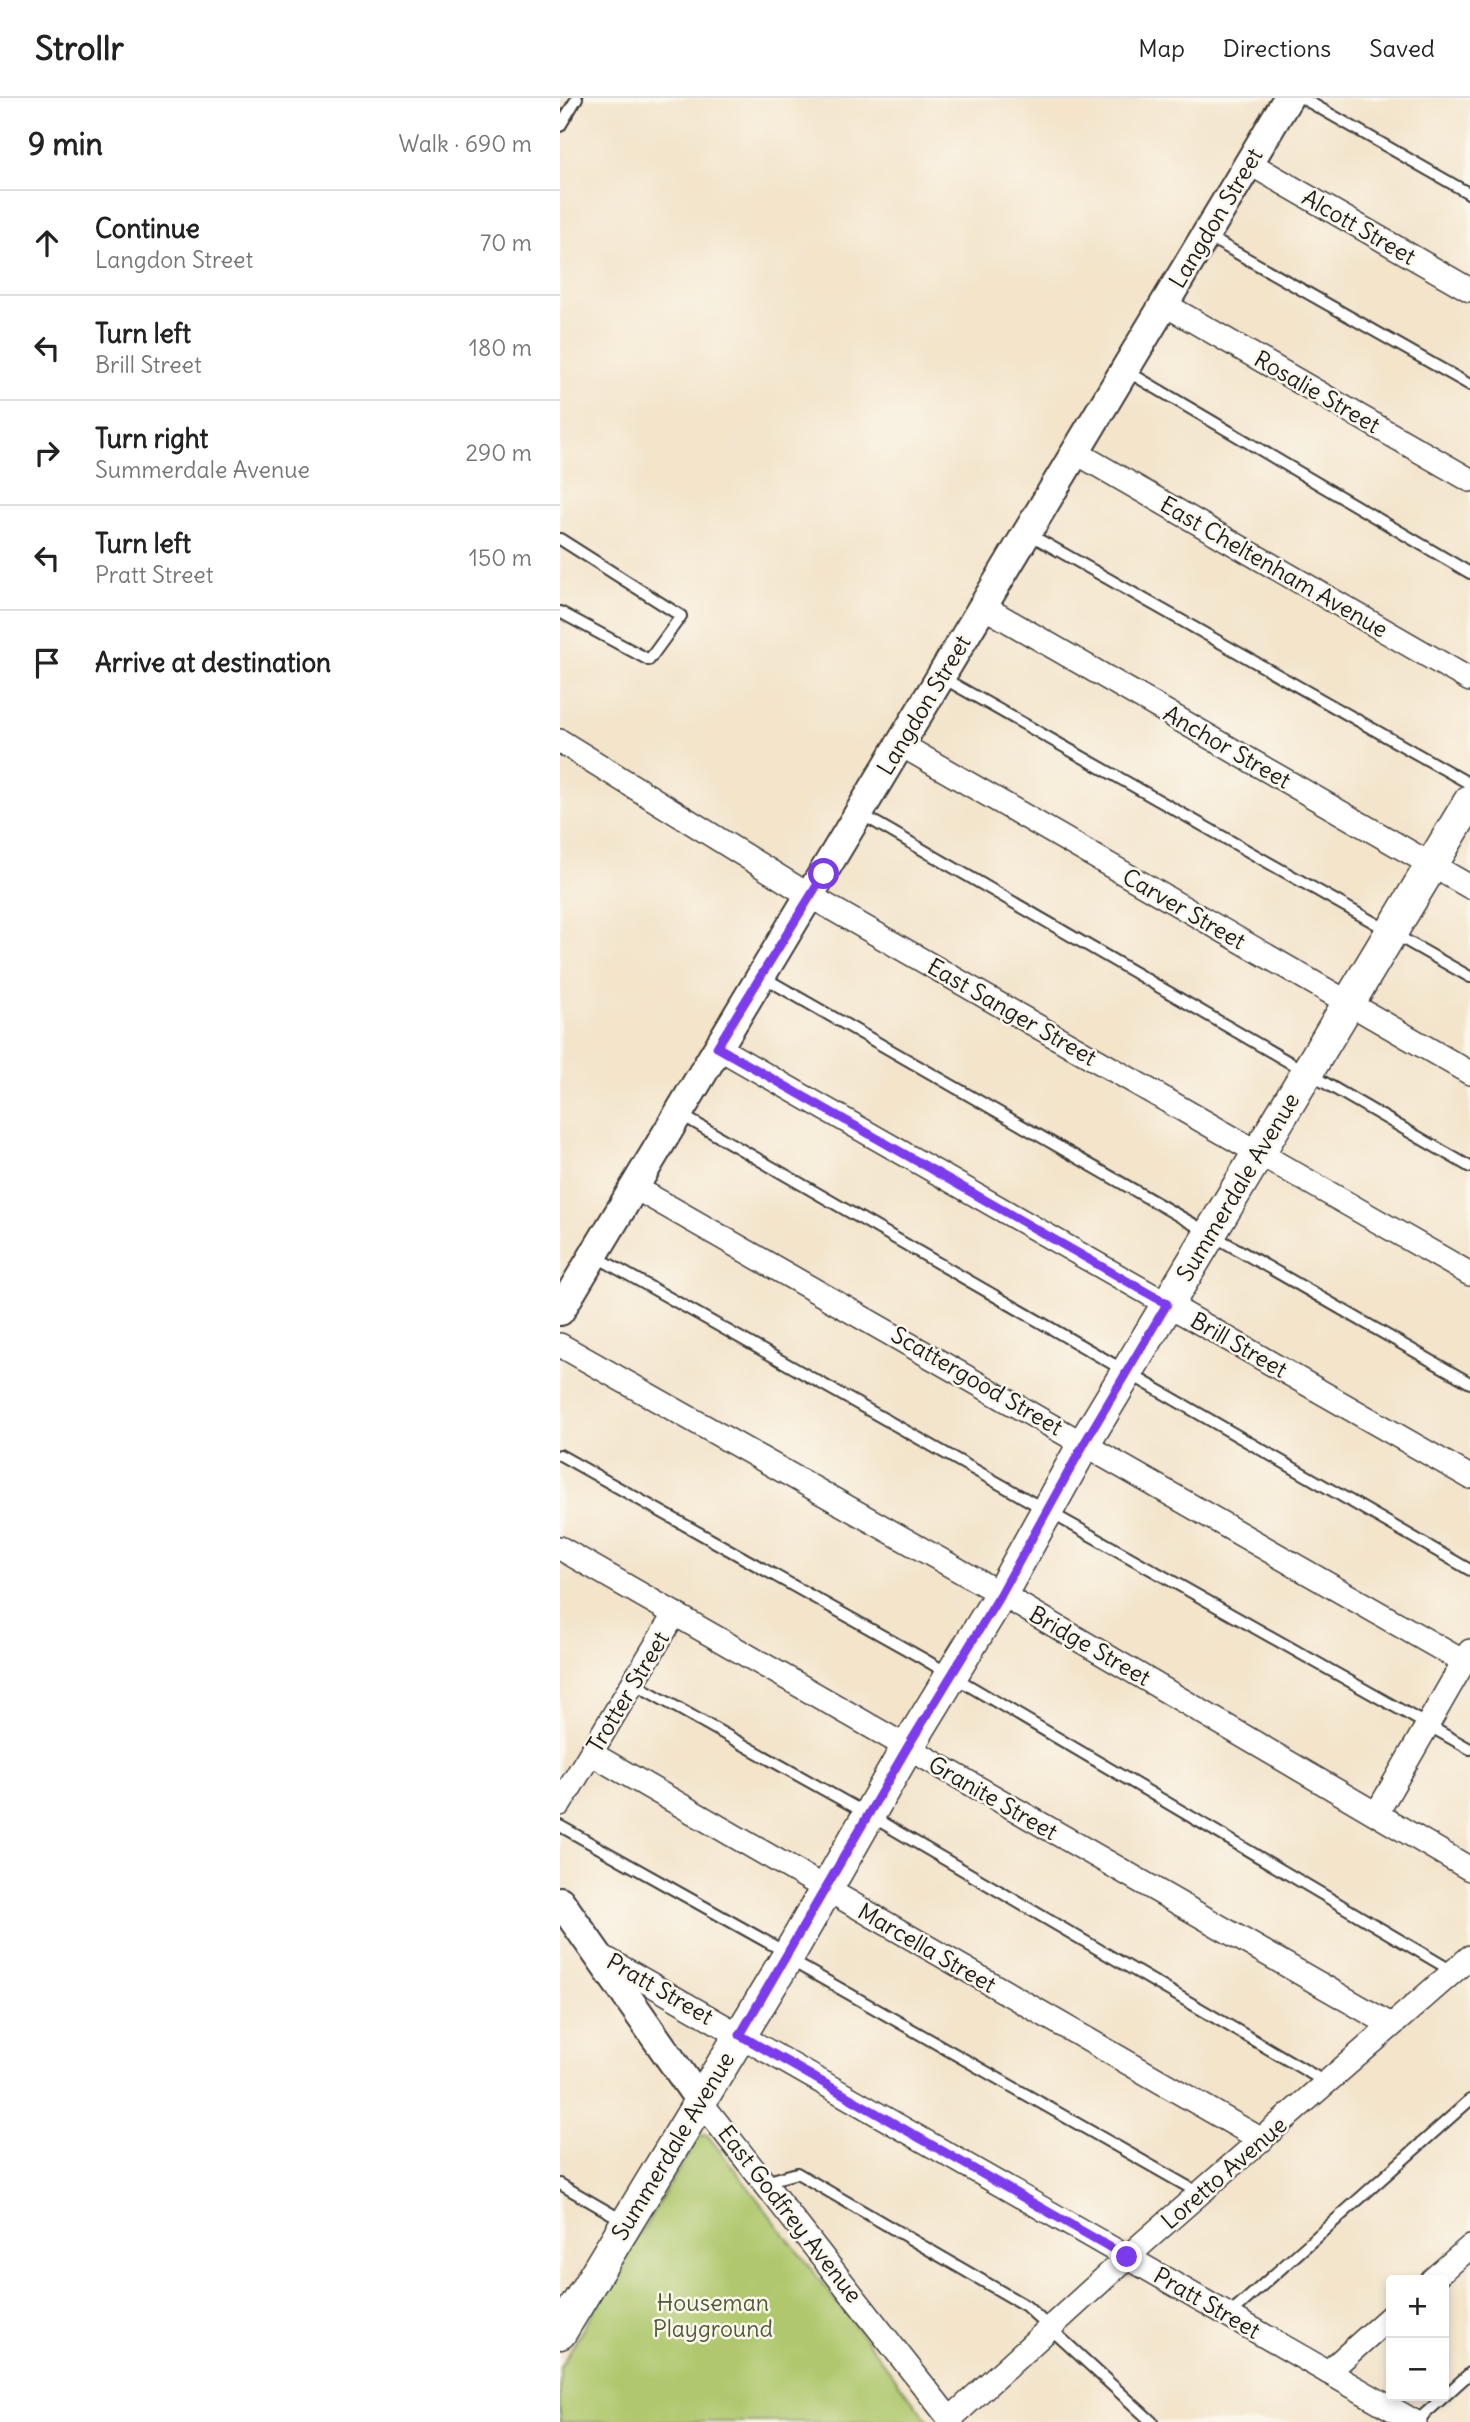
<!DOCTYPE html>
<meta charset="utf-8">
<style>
:root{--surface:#fff;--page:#f2f2f2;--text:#222;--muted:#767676;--line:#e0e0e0}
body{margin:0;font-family:Delius,sans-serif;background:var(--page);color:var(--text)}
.controls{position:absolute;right:21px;bottom:21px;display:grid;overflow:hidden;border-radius:7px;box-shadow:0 4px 10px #0003}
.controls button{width:63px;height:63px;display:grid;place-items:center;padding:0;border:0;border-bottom:2px solid var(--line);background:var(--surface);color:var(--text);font:35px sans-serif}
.stop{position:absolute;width:21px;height:21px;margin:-16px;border:5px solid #7c3aed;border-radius:50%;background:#fff}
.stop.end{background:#7c3aed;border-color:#fff;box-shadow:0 2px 7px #0008}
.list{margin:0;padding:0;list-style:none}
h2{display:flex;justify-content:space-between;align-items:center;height:91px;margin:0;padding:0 28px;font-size:30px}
h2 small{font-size:23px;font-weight:400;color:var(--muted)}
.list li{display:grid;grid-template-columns:46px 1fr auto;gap:21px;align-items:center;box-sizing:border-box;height:105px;padding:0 28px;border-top:2px solid var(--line)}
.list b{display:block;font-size:26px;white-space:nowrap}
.list p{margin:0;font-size:23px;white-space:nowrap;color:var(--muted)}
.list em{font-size:23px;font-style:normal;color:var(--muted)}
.icon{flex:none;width:38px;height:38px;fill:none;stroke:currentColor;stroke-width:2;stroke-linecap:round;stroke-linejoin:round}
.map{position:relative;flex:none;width:910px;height:2324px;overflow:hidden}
header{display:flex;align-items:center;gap:42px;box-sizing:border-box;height:98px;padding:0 35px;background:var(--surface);border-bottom:2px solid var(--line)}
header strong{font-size:33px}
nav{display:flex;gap:38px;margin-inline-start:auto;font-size:24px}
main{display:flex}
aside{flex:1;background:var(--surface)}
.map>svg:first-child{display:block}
.green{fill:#afc86d;stroke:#667244;stroke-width:2}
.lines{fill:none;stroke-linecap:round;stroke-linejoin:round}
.service-casing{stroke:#3c3a36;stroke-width:14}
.minor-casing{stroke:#3c3a36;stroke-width:26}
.tertiary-casing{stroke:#3c3a36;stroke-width:32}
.secondary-casing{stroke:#3c3a36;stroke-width:35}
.service{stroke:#fff;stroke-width:10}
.minor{stroke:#fff;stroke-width:23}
.tertiary{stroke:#fff;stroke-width:28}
.secondary{stroke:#fff;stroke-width:32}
.route{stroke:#7c3aed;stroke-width:9}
.labels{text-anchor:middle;stroke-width:5;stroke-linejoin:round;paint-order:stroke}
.street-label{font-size:23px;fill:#1c1c1c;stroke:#fbf7ec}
.park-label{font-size:23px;fill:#4f5838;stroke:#fbf7ec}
</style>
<header>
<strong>Strollr</strong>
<nav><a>Map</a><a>Directions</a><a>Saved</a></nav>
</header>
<main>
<aside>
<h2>9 min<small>Walk · 690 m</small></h2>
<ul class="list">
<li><svg class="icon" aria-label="ahead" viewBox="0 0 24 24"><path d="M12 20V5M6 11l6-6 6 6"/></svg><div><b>Continue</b><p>Langdon Street</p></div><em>70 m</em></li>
<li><svg class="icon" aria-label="left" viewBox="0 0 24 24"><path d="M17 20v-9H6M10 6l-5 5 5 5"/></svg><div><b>Turn left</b><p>Brill Street</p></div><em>180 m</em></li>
<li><svg class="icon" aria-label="right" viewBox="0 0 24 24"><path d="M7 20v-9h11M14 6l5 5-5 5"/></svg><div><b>Turn right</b><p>Summerdale Avenue</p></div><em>290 m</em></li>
<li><svg class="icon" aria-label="left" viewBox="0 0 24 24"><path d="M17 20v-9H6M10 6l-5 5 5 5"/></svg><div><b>Turn left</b><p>Pratt Street</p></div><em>150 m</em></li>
<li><svg class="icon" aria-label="arrive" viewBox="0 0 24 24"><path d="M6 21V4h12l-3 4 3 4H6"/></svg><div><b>Arrive at destination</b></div></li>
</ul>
</aside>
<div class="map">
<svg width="910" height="2324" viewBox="0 0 910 2324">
<rect width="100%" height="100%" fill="#fbf7ec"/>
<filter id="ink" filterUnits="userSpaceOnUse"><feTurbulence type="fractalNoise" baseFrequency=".0143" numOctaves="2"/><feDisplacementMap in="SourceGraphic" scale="14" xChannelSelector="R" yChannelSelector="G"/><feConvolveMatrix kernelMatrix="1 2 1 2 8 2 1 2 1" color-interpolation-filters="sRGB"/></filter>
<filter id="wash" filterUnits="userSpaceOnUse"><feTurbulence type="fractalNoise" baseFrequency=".00686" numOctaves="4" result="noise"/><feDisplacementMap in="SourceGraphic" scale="28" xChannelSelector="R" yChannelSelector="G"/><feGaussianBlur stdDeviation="1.57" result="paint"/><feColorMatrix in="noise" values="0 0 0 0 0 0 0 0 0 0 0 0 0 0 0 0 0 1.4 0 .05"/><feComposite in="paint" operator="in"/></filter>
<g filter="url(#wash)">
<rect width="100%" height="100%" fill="#f3e4ca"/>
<path class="green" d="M147,2037L168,2063L369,2324H0V2269L139,2038Z"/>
</g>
<g filter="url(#ink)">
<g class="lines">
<defs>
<g id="service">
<path d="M742,0L910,96"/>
<path d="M0,28L17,0"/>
<path d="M647,138L910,287"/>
<path d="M565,272L910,475"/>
<path d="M469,436L910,686"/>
<path d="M0,441L121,518L89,562L0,514"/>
<path d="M383,580L910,879"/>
<path d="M301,716L910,1069"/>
<path d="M203,879L910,1285"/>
<path d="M118,1015L910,1472"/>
<path d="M35,1158L910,1651"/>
<path d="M0,1357L362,1560L894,1874"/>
<path d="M75,1586L309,1717L767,1985"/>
<path d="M0,1728L227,1855"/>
<path d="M228,1861L639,2095"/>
<path d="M205,2084L237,2075L466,2208L592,2324"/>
<path d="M0,2086L64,2123"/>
<path d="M669,2217L910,2002"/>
<path d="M856,2324L910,2275"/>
</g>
<g id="minor">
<path d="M689,65L910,192"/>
<path d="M604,206L910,382"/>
<path d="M517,355L910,582"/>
<path d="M424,509L910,789"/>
<path d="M0,643L250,798L910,1176"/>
<path d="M338,645L910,975"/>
<path d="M157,949L910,1379"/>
<path d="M74,1089L904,1564"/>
<path d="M0,1247L441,1496L910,1771"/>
<path d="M0,1450L831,1927"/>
<path d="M32,1656L702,2042"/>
<path d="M0,1706L114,1517"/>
<path d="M817,1715L910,1553"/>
<path d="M38,1856L855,2324"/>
<path d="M140,2003L392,2324"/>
<path d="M872,2182L910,2149"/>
<path d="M768,2274L831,2218"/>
<path d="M390,2321L584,2144L910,1859"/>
</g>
<g id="tertiary">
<path d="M0,1213L728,0"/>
<path d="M0,1803L140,2003"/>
</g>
<path id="secondary" d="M0,2235L227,1860L347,1650L441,1496L525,1344L910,703"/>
</defs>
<use href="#service" class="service-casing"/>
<use href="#minor" class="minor-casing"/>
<use href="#tertiary" class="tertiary-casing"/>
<use href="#secondary" class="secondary-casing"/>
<use href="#service" class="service"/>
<use href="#minor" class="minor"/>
<use href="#tertiary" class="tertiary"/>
<use href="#secondary" class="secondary"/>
</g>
</g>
<g class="lines" filter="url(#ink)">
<path class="route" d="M264,776L157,949L607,1206L525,1344L441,1496L347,1650L180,1937L567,2159"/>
</g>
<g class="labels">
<g class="street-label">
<text transform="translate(656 120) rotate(-59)" y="8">Langdon Street</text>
<text transform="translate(799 129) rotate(30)" y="8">Alcott Street</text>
<text transform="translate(757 294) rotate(30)" y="8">Rosalie Street</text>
<text transform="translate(714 469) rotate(30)" y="8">East Cheltenham Avenue</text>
<text transform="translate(364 607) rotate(-59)" y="8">Langdon Street</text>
<text transform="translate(667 649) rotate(30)" y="8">Anchor Street</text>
<text transform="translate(624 811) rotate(30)" y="8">Carver Street</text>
<text transform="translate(452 914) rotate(30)" y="8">East Sanger Street</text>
<text transform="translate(678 1089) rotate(-59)" y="8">Summerdale Avenue</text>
<text transform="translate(679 1247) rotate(30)" y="8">Brill Street</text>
<text transform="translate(417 1283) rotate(30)" y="8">Scattergood Street</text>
<text transform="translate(530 1548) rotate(30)" y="8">Bridge Street</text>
<text transform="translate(68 1594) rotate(-59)" y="8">Trotter Street</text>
<text transform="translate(433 1700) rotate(30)" y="8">Granite Street</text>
<text transform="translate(367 1850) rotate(30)" y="8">Marcella Street</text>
<text transform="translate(100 1891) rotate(30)" y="8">Pratt Street</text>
<text transform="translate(113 2048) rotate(-59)" y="8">Summerdale Avenue</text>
<text transform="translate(664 2075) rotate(-41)" y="8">Loretto Avenue</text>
<text transform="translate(230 2116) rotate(52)" y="8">East Godfrey Avenue</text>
<text transform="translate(647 2205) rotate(30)" y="8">Pratt Street</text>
</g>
<g class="park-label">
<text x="153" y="2213">Houseman<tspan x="153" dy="26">Playground</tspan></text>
</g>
</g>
</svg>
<div class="controls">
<button>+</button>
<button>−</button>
</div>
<div class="stop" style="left:264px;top:776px"></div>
<div class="stop end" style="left:567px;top:2159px"></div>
</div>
</main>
